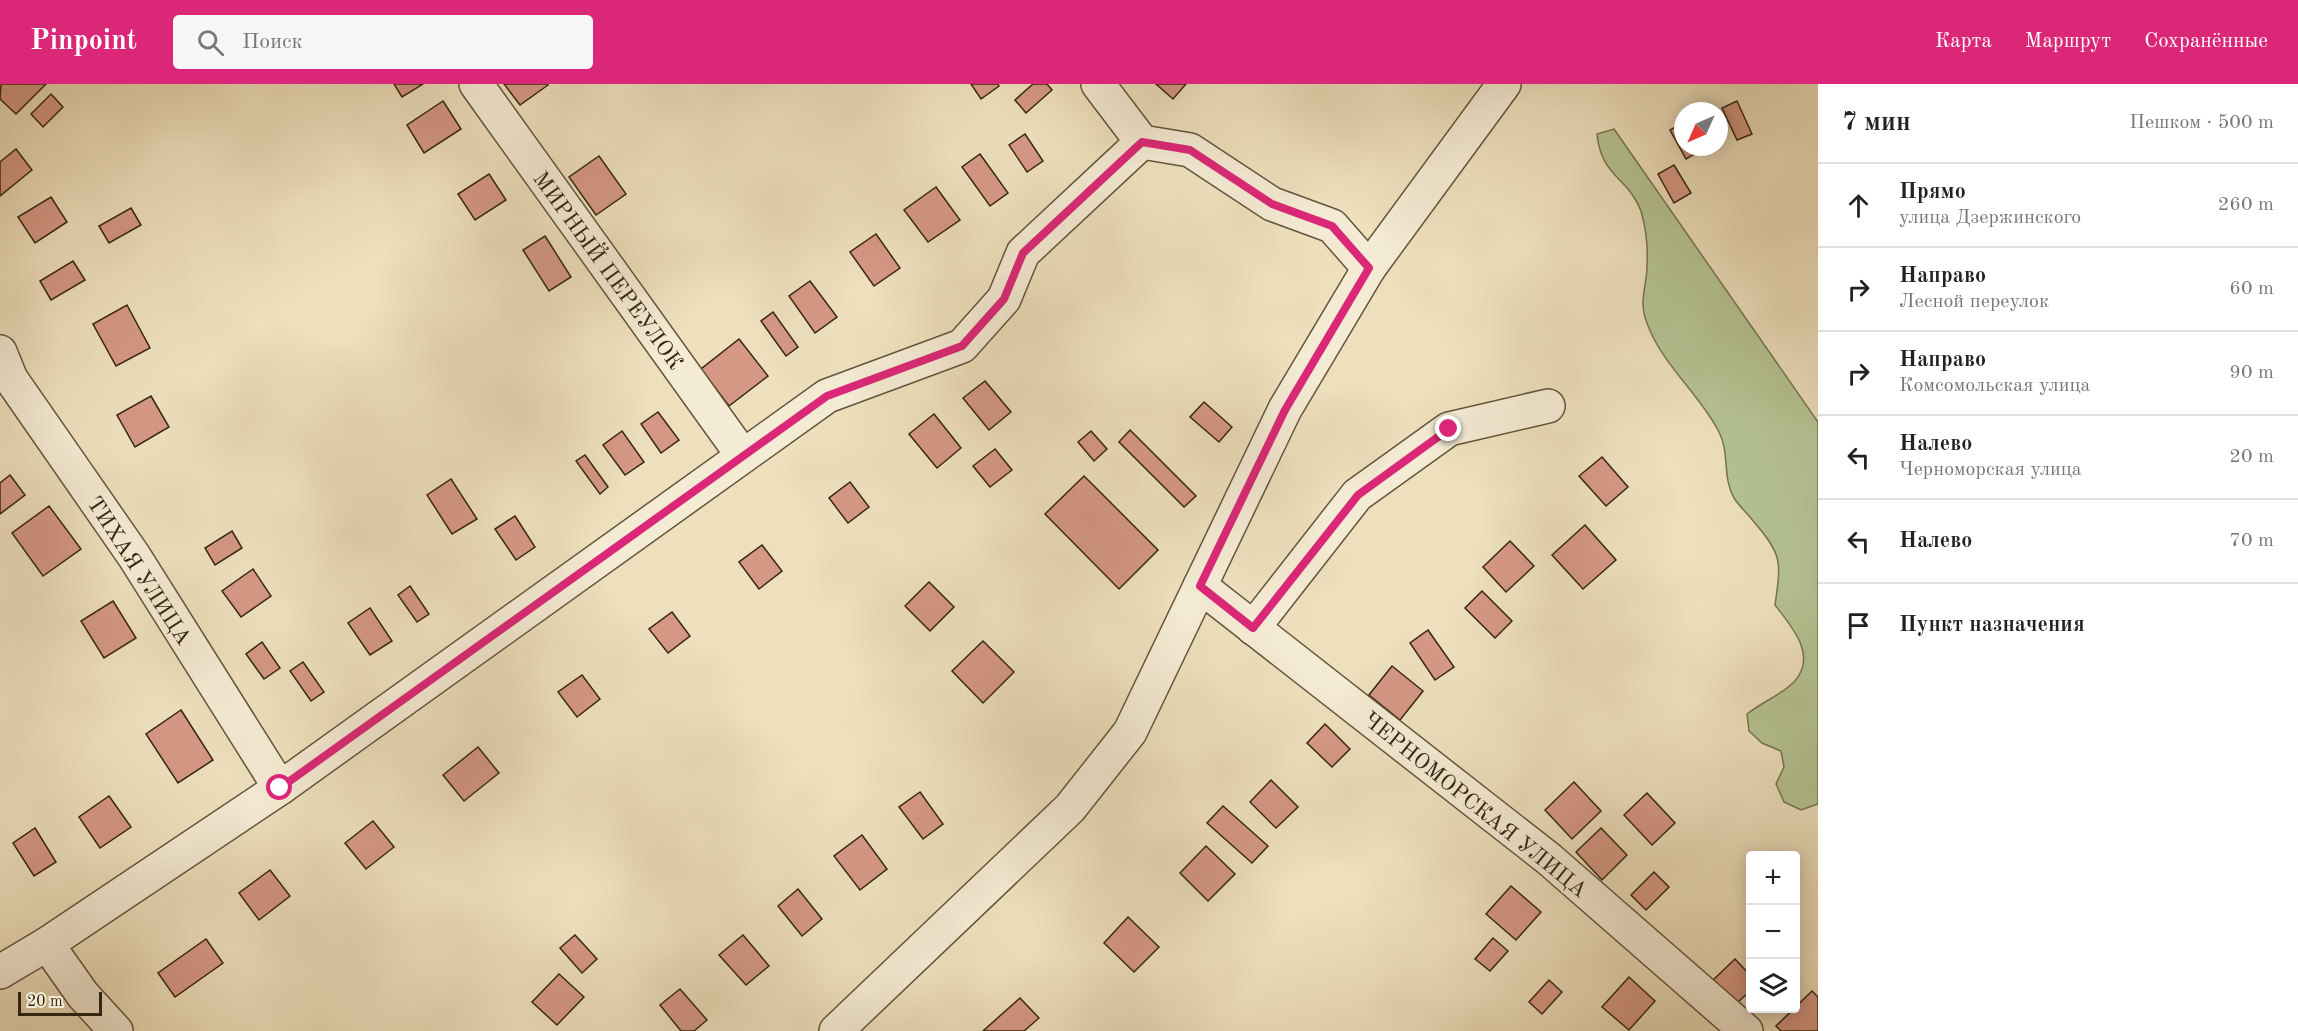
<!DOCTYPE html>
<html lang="ru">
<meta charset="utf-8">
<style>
:root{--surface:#fff;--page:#f6f6f6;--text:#222;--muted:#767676;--line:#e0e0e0;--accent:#db2777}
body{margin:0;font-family:"Old Standard TT",serif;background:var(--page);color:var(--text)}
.controls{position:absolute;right:18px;bottom:18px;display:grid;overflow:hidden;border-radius:6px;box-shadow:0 3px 15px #0003}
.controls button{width:54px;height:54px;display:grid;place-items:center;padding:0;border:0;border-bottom:2px solid var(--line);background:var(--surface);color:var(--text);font:30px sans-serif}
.compass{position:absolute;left:1674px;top:18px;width:54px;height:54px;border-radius:50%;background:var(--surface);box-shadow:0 3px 15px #0003;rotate:225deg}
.scale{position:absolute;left:18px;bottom:15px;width:84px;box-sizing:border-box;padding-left:6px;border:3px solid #362611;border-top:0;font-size:16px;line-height:21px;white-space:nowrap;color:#362611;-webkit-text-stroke:4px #f4ebd4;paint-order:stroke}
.stop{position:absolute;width:18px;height:18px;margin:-14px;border:4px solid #db2777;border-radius:50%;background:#fff}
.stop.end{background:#db2777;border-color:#fff;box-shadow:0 2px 6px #0008}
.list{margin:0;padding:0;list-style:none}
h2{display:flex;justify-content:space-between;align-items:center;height:78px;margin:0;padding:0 24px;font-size:26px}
h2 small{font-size:20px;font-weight:400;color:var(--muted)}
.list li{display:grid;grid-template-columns:39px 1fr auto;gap:18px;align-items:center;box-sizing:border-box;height:84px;padding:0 24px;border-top:2px solid var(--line)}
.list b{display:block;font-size:22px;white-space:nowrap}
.list p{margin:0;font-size:20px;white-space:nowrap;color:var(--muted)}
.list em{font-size:20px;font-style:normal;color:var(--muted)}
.icon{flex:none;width:33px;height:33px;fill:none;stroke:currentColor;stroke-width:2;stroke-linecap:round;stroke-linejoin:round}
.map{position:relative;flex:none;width:1818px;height:947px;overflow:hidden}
header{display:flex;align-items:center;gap:36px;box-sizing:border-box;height:84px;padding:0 30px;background:var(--accent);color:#fff}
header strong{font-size:28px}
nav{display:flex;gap:33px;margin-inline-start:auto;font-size:21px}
.search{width:420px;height:54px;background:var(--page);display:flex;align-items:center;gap:15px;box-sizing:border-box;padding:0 21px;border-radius:6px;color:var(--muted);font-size:22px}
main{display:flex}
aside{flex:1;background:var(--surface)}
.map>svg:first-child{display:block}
.green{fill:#b5c393;stroke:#767452;stroke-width:1.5}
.building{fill:#d59885;stroke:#362611;stroke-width:1.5}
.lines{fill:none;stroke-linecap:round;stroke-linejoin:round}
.minor-casing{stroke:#64543c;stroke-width:36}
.minor{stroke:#f4ebd4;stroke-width:33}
.route{stroke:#db2777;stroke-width:8}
.labels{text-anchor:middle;stroke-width:4.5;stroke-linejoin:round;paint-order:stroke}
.street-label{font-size:22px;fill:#362611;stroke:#f4ebd4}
</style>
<header>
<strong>Pinpoint</strong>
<div class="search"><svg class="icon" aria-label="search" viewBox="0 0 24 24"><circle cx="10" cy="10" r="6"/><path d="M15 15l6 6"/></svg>Поиск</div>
<nav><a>Карта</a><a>Маршрут</a><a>Сохранённые</a></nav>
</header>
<main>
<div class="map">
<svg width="1818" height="947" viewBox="0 0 1818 947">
<rect width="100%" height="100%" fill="#eee0bd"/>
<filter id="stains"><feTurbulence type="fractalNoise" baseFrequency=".00333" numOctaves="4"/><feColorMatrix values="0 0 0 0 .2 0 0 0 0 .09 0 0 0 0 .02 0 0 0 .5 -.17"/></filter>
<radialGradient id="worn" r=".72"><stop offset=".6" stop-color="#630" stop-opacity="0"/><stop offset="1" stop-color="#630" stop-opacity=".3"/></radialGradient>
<path class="green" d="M1614,45L1818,338V720L1801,726L1784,718L1776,700L1784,683L1781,667L1762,659L1749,647L1747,630C1762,618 1781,611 1794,598C1818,572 1792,543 1775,521C1781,479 1783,471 1754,438C1748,430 1739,422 1734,414C1722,393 1730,369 1719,348C1699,309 1662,281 1647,239C1638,216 1647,204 1647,181C1648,163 1646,144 1641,127C1629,94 1601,93 1597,50Z"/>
<g class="building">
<path d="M1,0H46L16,30L0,15Z"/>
<path d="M394,0H423L402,13Z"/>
<path d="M504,0H547L548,1L520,21Z"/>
<path d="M971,0H998L999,2L981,15Z"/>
<path d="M1033,0H1047L1052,6L1026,29L1015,16Z"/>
<path d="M1156,0H1186L1173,15Z"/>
<path d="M51,10L63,23L43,43L31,30Z"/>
<path d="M443,17L461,45L424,69L407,41Z"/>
<path d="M1737,17L1752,50L1737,56L1722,24Z"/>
<path d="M1683,39V63H1707L1686,75L1670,46Z"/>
<path d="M1025,50L1043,77L1027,88L1009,61Z"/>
<path d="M16,65L32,86L0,112V78Z"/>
<path d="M980,70L1008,109L990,122L962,83Z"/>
<path d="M599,72L626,110L596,131L569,93Z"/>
<path d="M1674,81L1691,109L1674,119L1658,90Z"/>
<path d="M489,90L506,116L475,136L458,110Z"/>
<path d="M936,103L960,136L928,158L904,126Z"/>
<path d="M51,113L67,138L35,159L18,133Z"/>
<path d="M131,124L141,141L109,159L99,142Z"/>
<path d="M876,150L900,184L874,202L850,168Z"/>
<path d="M545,152L571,193L549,207L523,166Z"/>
<path d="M73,177L85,196L51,216L40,197Z"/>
<path d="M810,197L837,233L815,249L789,212Z"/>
<path d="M127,221L150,264L116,282L93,240Z"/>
<path d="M773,228L798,263L786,272L761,237Z"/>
<path d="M739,255L768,292L729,322L701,285Z"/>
<path d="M985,297L1011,328L989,346L963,314Z"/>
<path d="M151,312L169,343L135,363L117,331Z"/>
<path d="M1204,318L1232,343L1219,358L1190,333Z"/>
<path d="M658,328L679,356L661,369L641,340Z"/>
<path d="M934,330L961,364L937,384L909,350Z"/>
<path d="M1130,346L1196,412L1184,423L1119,358Z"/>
<path d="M622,347L644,378L625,391L603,361Z"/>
<path d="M1091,347L1107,365L1094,377L1078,358Z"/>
<path d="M995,365L1012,386L990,403L973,382Z"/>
<path d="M585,371L608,403L600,410L576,377Z"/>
<path d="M1602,373L1628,403L1606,422L1579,392Z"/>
<path d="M10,391L25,411L0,430V399Z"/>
<path d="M1084,392L1158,466L1119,505L1045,430Z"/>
<path d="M451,395L477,435L452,450L427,411Z"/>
<path d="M850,398L869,423L848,439L829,414Z"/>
<path d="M49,422L81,465L43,492L12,449Z"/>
<path d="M515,432L535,463L516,476L495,445Z"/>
<path d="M1585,441L1616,476L1583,505L1552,471Z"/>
<path d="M232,447L242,464L215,481L205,464Z"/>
<path d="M1510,457L1534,482L1506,508L1483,483Z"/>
<path d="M762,461L782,487L759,505L739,478Z"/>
<path d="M253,485L271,512L241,533L222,507Z"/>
<path d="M929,498L954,523L930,547L905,522Z"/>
<path d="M410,502L429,530L417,538L398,511Z"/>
<path d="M1482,507L1512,537L1495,554L1465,524Z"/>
<path d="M113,517L136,554L104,574L81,537Z"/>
<path d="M370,524L392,557L370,571L348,539Z"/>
<path d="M672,528L690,552L668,569L649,545Z"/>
<path d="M1428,546L1454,583L1435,596L1410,559Z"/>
<path d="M983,557L1014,588L983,619L952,587Z"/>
<path d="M262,558L280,584L264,595L246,570Z"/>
<path d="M303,578L324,608L311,617L290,587Z"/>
<path d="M1392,582L1423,607L1400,636L1369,611Z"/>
<path d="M582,591L600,615L577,633L558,608Z"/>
<path d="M181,626L213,676L178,699L146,650Z"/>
<path d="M1325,640L1350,665L1332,683L1307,659Z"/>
<path d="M478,663L499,689L464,717L443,691Z"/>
<path d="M1271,696L1298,723L1276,744L1250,718Z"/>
<path d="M1574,698L1601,727L1572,755L1545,726Z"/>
<path d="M920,708L943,740L923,755L899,723Z"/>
<path d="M1647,709L1675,739L1652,761L1624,731Z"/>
<path d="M109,712L131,743L100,764L79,733Z"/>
<path d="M1223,722L1268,762L1252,779L1207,739Z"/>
<path d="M373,737L394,763L366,785L345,759Z"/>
<path d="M35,744L56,778L34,792L13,759Z"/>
<path d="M1601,744L1627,771L1602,796L1576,768Z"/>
<path d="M862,751L887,785L860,806L834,772Z"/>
<path d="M1206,762L1235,790L1208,817L1180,789Z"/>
<path d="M270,786L290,812L259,836L239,809Z"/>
<path d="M1654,788L1669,803L1646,826L1631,811Z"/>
<path d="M1511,802L1541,828L1516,856L1486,830Z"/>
<path d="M798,805L822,835L802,852L778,822Z"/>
<path d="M1128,833L1159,863L1134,888L1104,859Z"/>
<path d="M575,851L597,875L582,889L560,864Z"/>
<path d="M743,851L769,882L746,901L719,871Z"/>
<path d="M1493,854L1508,867L1490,887L1475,875Z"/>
<path d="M206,855L223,879L175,913L158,889Z"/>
<path d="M1735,875L1750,891V907L1736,920L1713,896Z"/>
<path d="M559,890L584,913L557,941L532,918Z"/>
<path d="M1629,893L1655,917L1629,946L1602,923Z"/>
<path d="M1549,896L1562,908L1542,930L1529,918Z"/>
<path d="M680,905L707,936L694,947H681L660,921Z"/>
<path d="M1812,907L1818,913V947H1781L1776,942Z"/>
<path d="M1020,914L1039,934L1024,947H983Z"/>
</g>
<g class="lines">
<defs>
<g id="minor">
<path d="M476,0L743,372"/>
<path d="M1098,0L1142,58L1190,66L1272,120L1332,142L1369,184"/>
<path d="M0,268L11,295L134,472L280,704"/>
<path d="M1200,502L1549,775L1746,947"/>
<path d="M1253,544L1357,411L1449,345L1548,322"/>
<path d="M47,860L83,911L116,947"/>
<path d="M0,888L47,860L280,704L827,312L962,262L1004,215L1023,169L1142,58"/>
<path d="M836,947L1070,724L1130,648L1285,325L1369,184L1504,0"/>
</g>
</defs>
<use href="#minor" class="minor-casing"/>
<use href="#minor" class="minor"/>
</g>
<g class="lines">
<path class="route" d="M280,704L827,312L962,262L1004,215L1023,169L1142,58L1190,66L1272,120L1332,142L1369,184L1285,326L1200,502L1253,544L1358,411L1449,345"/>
</g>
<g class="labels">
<g class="street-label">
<text transform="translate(609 186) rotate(54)" y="8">МИРНЫЙ ПЕРЕУЛОК</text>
<text transform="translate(140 486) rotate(57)" y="8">ТИХАЯ УЛИЦА</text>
<text transform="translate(1476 720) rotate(39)" y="8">ЧЕРНОМОРСКАЯ УЛИЦА</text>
</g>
</g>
<rect width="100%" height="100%" filter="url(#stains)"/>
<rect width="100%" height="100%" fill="url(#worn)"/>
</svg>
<div class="controls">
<button>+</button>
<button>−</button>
<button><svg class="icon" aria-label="layers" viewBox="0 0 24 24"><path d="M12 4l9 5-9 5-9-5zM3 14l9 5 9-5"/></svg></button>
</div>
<svg class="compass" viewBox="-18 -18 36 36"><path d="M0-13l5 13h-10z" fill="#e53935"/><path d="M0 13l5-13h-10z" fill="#767676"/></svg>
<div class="scale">20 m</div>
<div class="stop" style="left:280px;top:704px"></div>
<div class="stop end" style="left:1449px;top:345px"></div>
</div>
<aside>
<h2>7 мин<small>Пешком · 500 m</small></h2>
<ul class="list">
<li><svg class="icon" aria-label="ahead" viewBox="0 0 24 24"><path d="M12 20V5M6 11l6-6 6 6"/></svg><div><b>Прямо</b><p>улица Дзержинского</p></div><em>260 m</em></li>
<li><svg class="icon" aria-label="right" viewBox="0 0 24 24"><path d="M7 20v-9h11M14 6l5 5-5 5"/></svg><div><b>Направо</b><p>Лесной переулок</p></div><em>60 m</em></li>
<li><svg class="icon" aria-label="right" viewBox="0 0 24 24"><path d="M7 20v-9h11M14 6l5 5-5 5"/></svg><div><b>Направо</b><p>Комсомольская улица</p></div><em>90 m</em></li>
<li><svg class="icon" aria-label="left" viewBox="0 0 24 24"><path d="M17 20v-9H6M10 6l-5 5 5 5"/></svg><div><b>Налево</b><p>Черноморская улица</p></div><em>20 m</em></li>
<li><svg class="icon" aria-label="left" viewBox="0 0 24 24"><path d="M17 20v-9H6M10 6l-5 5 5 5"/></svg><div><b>Налево</b></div><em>70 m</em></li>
<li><svg class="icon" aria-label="arrive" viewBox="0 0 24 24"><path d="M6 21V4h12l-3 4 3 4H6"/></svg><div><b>Пункт назначения</b></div></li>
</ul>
</aside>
</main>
